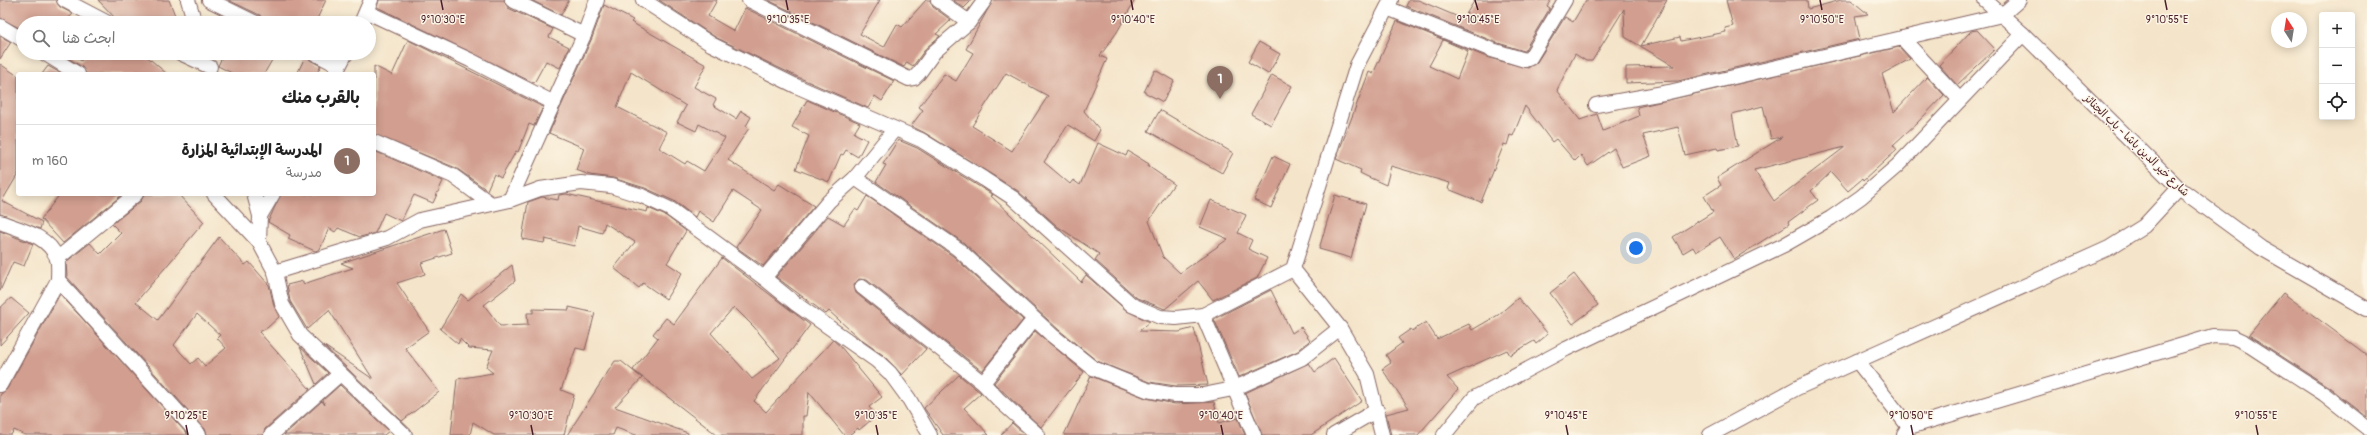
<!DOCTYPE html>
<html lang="ar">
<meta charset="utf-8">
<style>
:root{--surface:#fff;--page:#f2f2f2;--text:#222;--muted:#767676;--line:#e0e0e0;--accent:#1a73e8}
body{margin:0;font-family:Pangolin,"Playpen Sans Arabic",sans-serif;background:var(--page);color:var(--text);direction:rtl}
.controls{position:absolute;right:12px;top:12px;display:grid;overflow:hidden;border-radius:4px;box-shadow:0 2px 10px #0003}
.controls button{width:36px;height:36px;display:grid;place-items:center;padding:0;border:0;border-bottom:1px solid var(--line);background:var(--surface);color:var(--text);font:20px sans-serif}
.compass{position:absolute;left:2271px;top:12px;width:36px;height:36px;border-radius:50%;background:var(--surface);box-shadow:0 2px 10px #0003;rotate:348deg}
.you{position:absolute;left:1636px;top:248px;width:14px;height:14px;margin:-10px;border:3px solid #fff;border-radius:50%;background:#1a73e8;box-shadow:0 0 0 6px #1a73e833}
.badge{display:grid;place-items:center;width:26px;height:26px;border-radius:50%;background:var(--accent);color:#fff;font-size:13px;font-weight:700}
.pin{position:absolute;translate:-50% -33px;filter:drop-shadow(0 1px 2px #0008)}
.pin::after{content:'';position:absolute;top:21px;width:14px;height:12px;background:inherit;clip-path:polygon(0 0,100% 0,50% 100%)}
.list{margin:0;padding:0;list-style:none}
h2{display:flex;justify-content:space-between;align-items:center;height:52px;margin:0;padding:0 16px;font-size:17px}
h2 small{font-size:13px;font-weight:400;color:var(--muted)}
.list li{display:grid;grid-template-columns:26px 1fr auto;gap:12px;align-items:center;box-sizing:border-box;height:72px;padding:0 16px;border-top:1px solid var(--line)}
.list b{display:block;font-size:15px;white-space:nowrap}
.list p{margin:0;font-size:13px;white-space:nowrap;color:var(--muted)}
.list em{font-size:13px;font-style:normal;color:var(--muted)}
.icon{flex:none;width:22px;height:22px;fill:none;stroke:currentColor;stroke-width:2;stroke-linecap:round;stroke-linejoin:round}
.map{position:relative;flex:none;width:2367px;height:435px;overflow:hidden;direction:ltr}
.search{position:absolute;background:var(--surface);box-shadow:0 2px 10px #0003;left:16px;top:16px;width:360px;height:44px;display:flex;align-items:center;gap:10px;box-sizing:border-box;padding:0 14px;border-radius:22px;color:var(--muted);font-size:15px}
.panel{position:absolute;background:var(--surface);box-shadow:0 2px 10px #0003;left:16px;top:72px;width:360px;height:124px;border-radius:4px;direction:rtl}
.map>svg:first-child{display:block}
.building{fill:#d19e8f;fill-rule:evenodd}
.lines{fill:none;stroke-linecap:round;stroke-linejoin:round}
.street-casing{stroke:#866462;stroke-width:16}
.street{stroke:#fff;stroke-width:14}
.ticks{fill:none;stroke:#4a1f2b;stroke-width:1.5}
.labels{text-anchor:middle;stroke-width:3;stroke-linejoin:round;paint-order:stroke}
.street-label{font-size:11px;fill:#4a1f2b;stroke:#fcf5e5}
.ticks-label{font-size:10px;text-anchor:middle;fill:#4a1f2b;stroke:#fcf5e5;stroke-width:3;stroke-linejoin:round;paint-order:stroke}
</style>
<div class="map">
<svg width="2367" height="435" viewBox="0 0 2367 435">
<rect width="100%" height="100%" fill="#fcf5e5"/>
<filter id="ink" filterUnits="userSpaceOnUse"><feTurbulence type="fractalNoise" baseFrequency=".025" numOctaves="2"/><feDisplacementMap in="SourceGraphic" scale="8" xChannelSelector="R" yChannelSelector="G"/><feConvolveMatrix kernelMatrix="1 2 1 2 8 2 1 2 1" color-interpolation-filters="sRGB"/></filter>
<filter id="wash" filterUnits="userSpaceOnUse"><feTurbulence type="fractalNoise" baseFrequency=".012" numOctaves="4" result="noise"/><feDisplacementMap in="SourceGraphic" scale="16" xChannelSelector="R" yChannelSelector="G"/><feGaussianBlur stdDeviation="0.9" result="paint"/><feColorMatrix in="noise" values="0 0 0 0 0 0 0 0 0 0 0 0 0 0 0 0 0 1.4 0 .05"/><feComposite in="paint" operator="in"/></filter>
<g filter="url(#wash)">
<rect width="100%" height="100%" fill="#f4e4c9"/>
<g id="blocks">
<g class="building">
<path d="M0,0H56L60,7L73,14L63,23H23V30L0,18Z"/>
<path d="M98,0H169L178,23H140L134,20L131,23H120Z"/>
<path d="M228,0H326L315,23H264L260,15Z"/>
<path d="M379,0H504L508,8L553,29L549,37L569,47L560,68L546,61L534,83L377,7Z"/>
<path d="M531,0H569L561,15Z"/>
<path d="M659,0H717L708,16L734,31L745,8L894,81L882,101L875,96L868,108L800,78L715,37Z"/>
<path d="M768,0H880L860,34L884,47L897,24L902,27L926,0H930L933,7L951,20L936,34L940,36L927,47L913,66L907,62L904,67Z"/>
<path d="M953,0H972L964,8Z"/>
<path d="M993,0H1135L1117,32L1100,56L1107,59L1084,111L1100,130L1094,141L1068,125L1044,162L1070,184L1073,180L1080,185L1098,143L1126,156L1128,151L1149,164L1148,166L1174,184L1149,221L1163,257L1180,273L1228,239L1200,227L1211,200L1246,215L1238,233L1252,240L1248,249L1267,258L1257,278L1213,300L1198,281L1165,309L1137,298L1095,260L1099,254L1057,226L1018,191L925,133L911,126L923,110L919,107L944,74L956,81L973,53L966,49ZM1006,73L1048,96L1012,151L972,126Z"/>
<path d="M1409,0H1418L1463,19L1475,0H1551L1547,6L1550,8L1524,51L1495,42L1406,6Z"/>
<path d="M1586,0H1667L1641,46L1680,37L1681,41L1726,32L1725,28L1733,26L1726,0H1807L1808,9L1841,0H1851L1868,14L1855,16L1860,39L1678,81L1626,83V67L1674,66L1625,37L1624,9L1592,61H1586L1575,54L1557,90L1580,120L1597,114L1603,131L1639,116L1637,107L1899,47L1910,59L1882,74L1894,112L1927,77L1944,95L1917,123L1893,145L1897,150L1863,181L1862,179L1848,191L1831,172L1811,191L1818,200L1788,222L1789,224L1734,259L1720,237L1696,252L1693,247L1683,253L1673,237L1713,212L1704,196L1721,185L1717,178L1782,137L1771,139L1763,106L1732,114L1738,146L1718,150L1717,148L1685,155L1678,127L1643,135L1651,156L1622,167L1614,148L1588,166L1581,155L1575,161L1556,139L1552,142L1525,106L1513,136L1510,135L1507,145L1504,144L1481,202L1448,189L1450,183L1391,166L1386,185L1366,176L1360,173L1361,170L1336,159L1369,72L1373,74L1397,21L1489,58L1528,68L1537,62L1565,17L1573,22ZM1443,40L1468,51L1457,79L1429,66ZM1845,147L1774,201L1754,170Z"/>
<path d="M604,5L633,20L631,22L706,65L694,87L716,99L713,105L736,119L741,111L751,117L746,126L749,128L728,160L774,190L779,184L814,206L763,266L736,247L762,210L733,191L714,222L698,211L695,217L674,201L645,188L613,178L590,175L576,170L584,148L549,133L592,38ZM631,72L686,106L677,122L696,131L699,124L725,138L704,171L687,161L685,164L659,148L667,132L617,107Z"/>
<path d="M1977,30L1995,49L1957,85L1939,65L1971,31Z"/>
<path d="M0,36L11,42L0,59Z"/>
<path d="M408,40L543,107L534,126L529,124L518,152L516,151L501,178L494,174L487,190L456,168L374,134V66L392,75Z"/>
<path d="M1259,42L1280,54L1268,74L1248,62Z"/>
<path d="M60,53H70L81,61L88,53H143L167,74H86L82,67Z"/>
<path d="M224,53H276L264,74H234L218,66Z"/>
<path d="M306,55L310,60L321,66L316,74H297Z"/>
<path d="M0,64L18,76V174L2,201L42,222L40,229L0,214Z"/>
<path d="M48,66L62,74H42Z"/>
<path d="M1155,70L1174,81L1163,102L1144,92Z"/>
<path d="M1272,75L1292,86L1271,125L1251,114Z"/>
<path d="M807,100L860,123L854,133L867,140L858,157L846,150L843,155L841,154L829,182L796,169L809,136L792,127Z"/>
<path d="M1160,110L1233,153L1222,173L1148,131Z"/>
<path d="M898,140L917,148L993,195L991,196L1081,282L1086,275L1127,311L1150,322L1139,331L1179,332L1194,328L1208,385L1176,386L1149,382L1097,361L1059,330L964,243L876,182L886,165L883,164Z"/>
<path d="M374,151L443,181L433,203L414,195L401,221L384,213L375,233L360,237L338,228L335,232L329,228L320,249L315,251L288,239L290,235L268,222L281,194H374Z"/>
<path d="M1273,156L1290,164L1271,208L1254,200Z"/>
<path d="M60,194H123L63,243L41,219Z"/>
<path d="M144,194H178L204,222L136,302L158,320L219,237L245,265L249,262L269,285L274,306L279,317L267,328L259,332L310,389L265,429L263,435H207L205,429L67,277L66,262L90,243L100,254L121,233L112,224L141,201ZM197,314L220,335L217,338L226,348L205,366L198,358L191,364L174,345Z"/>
<path d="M566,194L647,212L648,208L666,216L686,231L667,263L682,273L666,299L643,283L639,288L614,268L635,242L605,223L602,233L578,226L574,246L545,239L544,243L522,239L528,202L542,197L558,200L559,195Z"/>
<path d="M1335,195L1366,204L1351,258L1319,249Z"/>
<path d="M867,196L953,256L1023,320L982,371L867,280L859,279L854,285L856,293L926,349L902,375L883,355L860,339L829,311L826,314L776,277L828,216L844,225L855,209L858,211Z"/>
<path d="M444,229L452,253L421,263L425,274L397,283L429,331L405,348L439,392L402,421L323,345L373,379L329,310L307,329L290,301L287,285L303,281V284L353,268L341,263Z"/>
<path d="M0,231L33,244L24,266L13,262L0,291Z"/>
<path d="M722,258L810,325L754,401L766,412L833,340L840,346L882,397L869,407L876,416L859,430L858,428L849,435H844L809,392L806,416H803V435H717L633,370L658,338L653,334L666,318L674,324ZM734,307L754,327L780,358L752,379L711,333Z"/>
<path d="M512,265L515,281L484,305L500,326L528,325L527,313H533V309L569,310V307L595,313L585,350L576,348L561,390L574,395L564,435H494L473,422L470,435H451L457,379L493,373L486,367L493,350L469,348L460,339L458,344L440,329L461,294L468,300Z"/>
<path d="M1574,274L1598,305L1573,324L1550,293Z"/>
<path d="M1271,290L1292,333L1301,327L1310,340L1298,351L1239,377L1214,319Z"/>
<path d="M2283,293L2367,355V417L2329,387L2249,335Z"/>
<path d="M60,294L188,435H25L14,430L11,435H0V395L7,389Z"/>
<path d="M11,298L29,313L0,345V308Z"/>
<path d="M1518,298L1548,334L1536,344L1534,341L1510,355L1507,350L1447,377L1458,389L1418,435H1391L1386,414L1409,408L1382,369L1391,363L1386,355L1402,343L1398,338L1411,329L1412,331L1426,322L1437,339L1469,324L1472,330L1498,315Z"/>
<path d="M1035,331L1084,372L1041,427L994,383Z"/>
<path d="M300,347L328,373L316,384Z"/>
<path d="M1334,358L1362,401L1311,435H1262L1245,393L1309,363L1315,372Z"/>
<path d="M615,361H621L642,378L615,407L688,433V435H636L616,428L613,435H567Z"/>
<path d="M959,375L981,393L964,408L989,435H943L924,408Z"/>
<path d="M1091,376L1146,398L1175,404L1214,402L1219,423L1238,418L1245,435H1064Z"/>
<path d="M340,385L389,431L384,435H284L322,401L325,405L323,400Z"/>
<path d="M1012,423L1025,435H1001Z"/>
</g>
</g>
</g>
<g filter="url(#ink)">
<use href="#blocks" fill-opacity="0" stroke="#866462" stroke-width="1"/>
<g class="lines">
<defs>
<g id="street">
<path d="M64,0L108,23"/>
<path d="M188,0L195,23"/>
<path d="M209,0L256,23"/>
<path d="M512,0L584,35"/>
<path d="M643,0L711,44L796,86L921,140L984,179L1013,198L1132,305L1160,317L1176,318L1203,315L1293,269L1357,65L1391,0"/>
<path d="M749,0L909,79L914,78L919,73L934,52L969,22L985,0"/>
<path d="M938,0L969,22"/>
<path d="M1985,0L2023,34L2179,188L2261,248L2367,309"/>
<path d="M1387,8L1492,50L1525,60L1530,58L1565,0"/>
<path d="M367,12L470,60L554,103"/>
<path d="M361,23L371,0"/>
<path d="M0,26L23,40"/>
<path d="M1902,38L1960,100"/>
<path d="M44,53L78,74"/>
<path d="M180,53L210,67"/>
<path d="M314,53L339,66"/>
<path d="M335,74L346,53"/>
<path d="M1596,105L1669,92L2002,15L2019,0"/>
<path d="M374,142L453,176L491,204"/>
<path d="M855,178L958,249L1053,336L1093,368L1147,390L1175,395H1203L1233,389L1302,358L1340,328"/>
<path d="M214,194L259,242"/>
<path d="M254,194L260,216L259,242L275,272L282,304L300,335L405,435"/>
<path d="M510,200L584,35L597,0"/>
<path d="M260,216L273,194"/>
<path d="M0,222C20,230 48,235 57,258C59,264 58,274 58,280L199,435"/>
<path d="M57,259L136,194"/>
<path d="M1293,269L1340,328L1367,374L1382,435"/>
<path d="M275,272L387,238L420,220L510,200L540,189L581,183L611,186L642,196L670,209L764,278L796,304L877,361L890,373L909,399L930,435"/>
<path d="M764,278L829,201L855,178L894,130"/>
<path d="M862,287L983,383L999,400L1038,435"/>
<path d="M1203,315L1254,435"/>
<path d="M1857,361L1909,427"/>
<path d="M983,383L1034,319"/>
<path d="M0,385L58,280"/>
<path d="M271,435L340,374"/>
<path d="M1334,435L1377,410"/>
<path d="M1444,435L1474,398L1566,349L1784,245L1831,218L1861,197L1897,166L2023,34"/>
<path d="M1710,435L1797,388L2109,248L2144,226L2179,188"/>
<path d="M1904,435L1909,427L2213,336L2233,337L2244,342L2324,394L2367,428"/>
</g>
</defs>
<use href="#street" class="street-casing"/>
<use href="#street" class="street"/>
</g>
</g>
<path class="ticks" d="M441,0L443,10M786,0L788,10M1131,0L1133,10M1475,0L1478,10M1820,0L1822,10M2165,0L2167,10M186,425L188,435M531,425L533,435M876,425L878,435M1221,425L1223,435M1566,425L1568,435M1911,425L1913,435M2256,425L2258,435"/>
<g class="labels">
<g class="street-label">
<text transform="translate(2137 145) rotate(44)" y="4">شارع خير الدين باشا - باب الجنائز</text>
</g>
</g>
<g class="ticks-label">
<text x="443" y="23">9°10'30"E</text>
<text x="788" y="23">9°10'35"E</text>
<text x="1133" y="23">9°10'40"E</text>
<text x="1478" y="23">9°10'45"E</text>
<text x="1822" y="23">9°10'50"E</text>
<text x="2167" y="23">9°10'55"E</text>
<text x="186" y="419">9°10'25"E</text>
<text x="531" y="419">9°10'30"E</text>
<text x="876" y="419">9°10'35"E</text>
<text x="1221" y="419">9°10'40"E</text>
<text x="1566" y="419">9°10'45"E</text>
<text x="1911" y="419">9°10'50"E</text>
<text x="2256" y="419">9°10'55"E</text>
</g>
</svg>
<div class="controls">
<button>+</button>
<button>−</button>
<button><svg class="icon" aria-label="locate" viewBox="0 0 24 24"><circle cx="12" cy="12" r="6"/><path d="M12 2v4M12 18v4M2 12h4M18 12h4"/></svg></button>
</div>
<svg class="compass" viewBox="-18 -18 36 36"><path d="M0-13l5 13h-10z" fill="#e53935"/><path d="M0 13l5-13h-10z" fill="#767676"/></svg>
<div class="you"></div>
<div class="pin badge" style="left:1220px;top:99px;background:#8d6e63">1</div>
<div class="search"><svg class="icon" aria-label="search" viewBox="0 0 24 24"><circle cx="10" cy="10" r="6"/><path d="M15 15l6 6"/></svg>ابحث هنا</div>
<section class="panel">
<h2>بالقرب منك<small></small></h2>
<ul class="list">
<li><span class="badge" style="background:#8d6e63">1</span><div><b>المدرسة الإبتدائية المزارة</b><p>مدرسة</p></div><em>160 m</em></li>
</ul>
</section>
</div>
